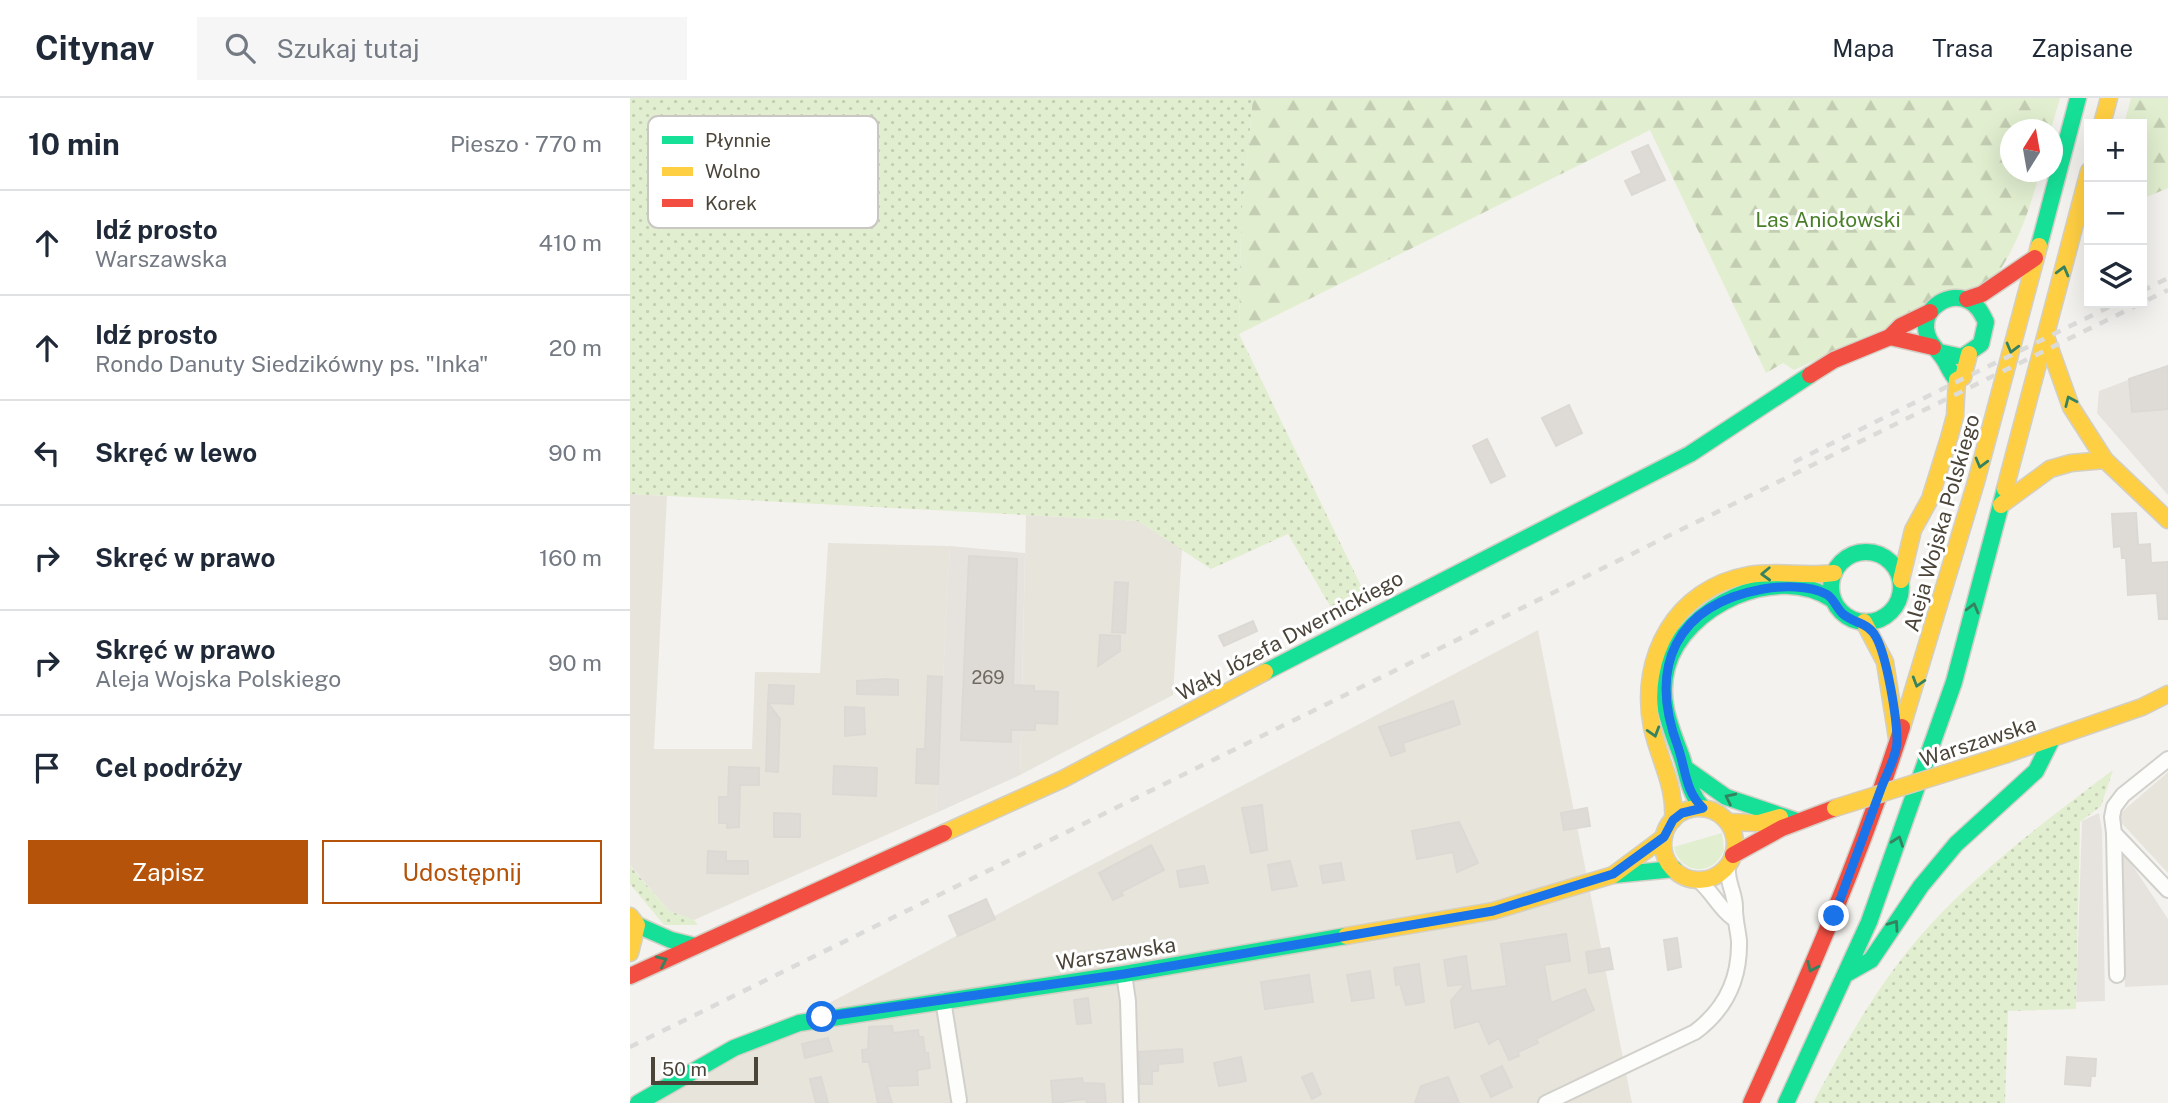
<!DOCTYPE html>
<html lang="pl">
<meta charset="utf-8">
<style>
:root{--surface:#fff;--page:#f6f6f7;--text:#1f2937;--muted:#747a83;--line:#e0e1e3;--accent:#b45309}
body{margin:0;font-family:"Public Sans",sans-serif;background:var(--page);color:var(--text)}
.controls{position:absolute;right:21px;top:21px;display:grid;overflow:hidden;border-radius:0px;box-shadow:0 7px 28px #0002}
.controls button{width:63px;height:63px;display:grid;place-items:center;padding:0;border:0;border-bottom:2px solid var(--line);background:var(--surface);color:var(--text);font:35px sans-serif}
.compass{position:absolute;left:1370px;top:21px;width:63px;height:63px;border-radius:50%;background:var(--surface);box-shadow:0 7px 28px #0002;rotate:11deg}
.scale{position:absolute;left:21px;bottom:18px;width:107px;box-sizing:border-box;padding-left:7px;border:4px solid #4b4439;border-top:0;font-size:19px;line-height:24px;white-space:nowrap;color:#4b4439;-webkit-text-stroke:5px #fff;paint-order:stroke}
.stop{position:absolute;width:21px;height:21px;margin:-16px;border:5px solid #1a73e8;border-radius:50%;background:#fff}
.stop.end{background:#1a73e8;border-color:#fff;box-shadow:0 2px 7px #0008}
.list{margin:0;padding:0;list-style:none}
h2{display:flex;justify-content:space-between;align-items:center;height:91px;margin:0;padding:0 28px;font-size:30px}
h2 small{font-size:23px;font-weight:400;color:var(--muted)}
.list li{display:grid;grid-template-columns:46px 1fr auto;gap:21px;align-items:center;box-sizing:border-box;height:105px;padding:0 28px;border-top:2px solid var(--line)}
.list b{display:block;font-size:26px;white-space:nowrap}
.list p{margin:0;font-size:23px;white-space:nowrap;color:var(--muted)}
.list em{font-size:23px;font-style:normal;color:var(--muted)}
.actions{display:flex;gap:14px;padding:21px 28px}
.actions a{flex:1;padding:16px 0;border:2px solid var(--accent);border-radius:0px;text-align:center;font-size:24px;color:var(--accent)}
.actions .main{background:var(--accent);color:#fff}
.icon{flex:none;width:38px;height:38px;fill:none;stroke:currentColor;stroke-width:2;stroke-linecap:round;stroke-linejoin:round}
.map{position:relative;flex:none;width:1538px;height:1005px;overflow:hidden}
header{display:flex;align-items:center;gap:42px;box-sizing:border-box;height:98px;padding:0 35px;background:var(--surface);border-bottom:2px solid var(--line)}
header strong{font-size:33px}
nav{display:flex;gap:38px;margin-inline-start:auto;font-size:24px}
.search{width:490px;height:63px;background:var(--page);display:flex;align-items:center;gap:18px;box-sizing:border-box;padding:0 24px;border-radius:0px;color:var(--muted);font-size:26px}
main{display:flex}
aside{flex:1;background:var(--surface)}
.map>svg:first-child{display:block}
.residential{fill:#e7e4dc}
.industrial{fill:#e6e2de}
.grass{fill:url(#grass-dots)}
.forest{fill:url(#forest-firs)}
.garden{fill:#e1eecf}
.parking{fill:#e6e3df}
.building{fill:#dedbd6;stroke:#dcd9d4;stroke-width:2}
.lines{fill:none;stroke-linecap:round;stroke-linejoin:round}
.street-casing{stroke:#d2d0cb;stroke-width:18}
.fast-casing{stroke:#d3cfc5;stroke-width:19}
.slow-casing{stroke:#d3cfc5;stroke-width:19}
.jam-casing{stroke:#d3cfc5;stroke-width:19}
.street{stroke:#fdfdfc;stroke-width:14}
.fast{stroke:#16e098;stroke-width:16}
.slow{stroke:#ffcf43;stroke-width:16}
.jam{stroke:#f24e42;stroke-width:16}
.rail{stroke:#dbdbda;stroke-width:4.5;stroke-dasharray:9 9;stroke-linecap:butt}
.slow-bridge-casing{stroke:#d6cebb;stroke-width:19;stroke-linecap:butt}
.slow-bridge{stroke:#ffcf43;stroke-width:16}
.oneway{stroke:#36825f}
.route{stroke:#1a73e8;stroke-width:9}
.labels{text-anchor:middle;stroke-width:6;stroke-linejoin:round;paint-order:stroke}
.number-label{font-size:18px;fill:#706a61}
.park-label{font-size:21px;fill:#4a7f2a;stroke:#fff}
.street-label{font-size:21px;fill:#4b4439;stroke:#fff}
.key{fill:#fff;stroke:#c9c7c4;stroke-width:2}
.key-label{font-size:19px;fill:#4b4439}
</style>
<header>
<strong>Citynav</strong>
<div class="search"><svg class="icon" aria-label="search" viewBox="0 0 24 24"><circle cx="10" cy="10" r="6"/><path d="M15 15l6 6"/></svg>Szukaj tutaj</div>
<nav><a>Mapa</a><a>Trasa</a><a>Zapisane</a></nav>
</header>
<main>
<aside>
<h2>10 min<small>Pieszo · 770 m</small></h2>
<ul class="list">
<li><svg class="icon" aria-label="ahead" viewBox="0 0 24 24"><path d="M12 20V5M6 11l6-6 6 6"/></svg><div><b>Idź prosto</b><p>Warszawska</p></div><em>410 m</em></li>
<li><svg class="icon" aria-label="ahead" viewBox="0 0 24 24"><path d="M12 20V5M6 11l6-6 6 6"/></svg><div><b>Idź prosto</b><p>Rondo Danuty Siedzikówny ps. &quot;Inka&quot;</p></div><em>20 m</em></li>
<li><svg class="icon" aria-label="left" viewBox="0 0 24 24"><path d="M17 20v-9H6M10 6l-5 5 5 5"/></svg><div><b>Skręć w lewo</b></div><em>90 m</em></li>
<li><svg class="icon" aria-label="right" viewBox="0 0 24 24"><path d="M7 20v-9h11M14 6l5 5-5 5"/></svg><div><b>Skręć w prawo</b></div><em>160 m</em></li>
<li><svg class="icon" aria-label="right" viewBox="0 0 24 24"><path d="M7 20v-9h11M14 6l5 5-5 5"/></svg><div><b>Skręć w prawo</b><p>Aleja Wojska Polskiego</p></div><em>90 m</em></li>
<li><svg class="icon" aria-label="arrive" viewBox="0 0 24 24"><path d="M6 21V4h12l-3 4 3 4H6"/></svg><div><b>Cel podróży</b></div></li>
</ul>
<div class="actions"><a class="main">Zapisz</a><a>Udostępnij</a></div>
</aside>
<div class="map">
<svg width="1538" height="1005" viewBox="0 0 1538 1005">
<defs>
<pattern id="grass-dots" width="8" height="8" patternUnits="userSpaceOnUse" patternTransform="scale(1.75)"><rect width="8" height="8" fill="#e1eecf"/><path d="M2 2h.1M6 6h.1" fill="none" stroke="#c3cdb2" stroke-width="1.8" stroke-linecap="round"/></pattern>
<pattern id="forest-firs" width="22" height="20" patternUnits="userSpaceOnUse" patternTransform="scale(1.75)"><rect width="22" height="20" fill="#e1eecf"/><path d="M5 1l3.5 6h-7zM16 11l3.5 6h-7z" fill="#c3cdb2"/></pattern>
</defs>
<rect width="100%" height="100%" fill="#f4f2ee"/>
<g class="residential">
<path d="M0,396L37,398L24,651H122L125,574L190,575L198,445L320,448L306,715L64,822L39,813L0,767Z"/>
<path d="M396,417L508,423L552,451L543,597L390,677Z"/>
<path d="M908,532L1002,1005H9Z"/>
<path d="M1538,674V775L1486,719Z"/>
</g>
<g class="industrial">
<path d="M1538,267V397L1467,315L1469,293Z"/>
<path d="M320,448L395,455L390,677L306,715Z"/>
</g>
<g class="grass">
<path d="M0,0H623L611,123L609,236L735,496L703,513L658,436L581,471L508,423L0,396Z"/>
<path d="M1483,672L1471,708L1450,724L1446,911L1378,913L1375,1005H1183C1215,944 1253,878 1300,827C1355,768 1419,720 1483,672Z"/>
<path d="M0,768L39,813L64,822L68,827H34L0,786Z"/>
</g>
<g class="forest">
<path d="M623,0H1430L1421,31L1380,32V74H1410C1399,113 1388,147 1364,181L1164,272L1153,265L1136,275L1020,32L609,236L611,123Z"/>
<path d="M1501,0H1538V90L1512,101V26H1494Z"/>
</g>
<path class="garden" d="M1092,735L1094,752C1084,779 1050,777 1044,749Z"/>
<g class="parking">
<path d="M1469,715L1472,732L1475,903L1446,904L1452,723Z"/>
<path d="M1493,753L1538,821V887L1495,889Z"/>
</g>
<g class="building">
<path d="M1018,47L1035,82L1002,97L995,83L1012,75L1002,54Z"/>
<path d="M1538,268V311L1502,314L1499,281Z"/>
<path d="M939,307L952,335L926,348L912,320Z"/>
<path d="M857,341L875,378L861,385L843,348Z"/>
<path d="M1506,415L1508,447L1520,446L1521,465L1538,464V521H1529L1527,495L1498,497L1496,460H1492L1491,448L1484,449L1482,416Z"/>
<path d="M339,458L387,461L383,587L404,588V593L428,594L427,626L405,625V632H381V644L331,642Z"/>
<path d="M485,484L498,485L495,535L482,534Z"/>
<path d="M623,523L627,533L594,548L589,538Z"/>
<path d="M470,537L490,538V553L468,568Z"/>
<path d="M298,578L312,579L308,686L286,685L287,651H295Z"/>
<path d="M256,581L268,582V597L227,596V583Z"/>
<path d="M139,587L164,588L163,606L138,605Z"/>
<path d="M823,603L830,626L773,645L775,653L761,658L749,629Z"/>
<path d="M138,605L150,621L148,674L136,673Z"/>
<path d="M215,609L234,610L235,636L215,638Z"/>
<path d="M204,668L247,670L246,698L203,696Z"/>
<path d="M99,669L129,670V687H110L109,729L97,730V725H89V699H98Z"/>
<path d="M632,707L637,752L621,755L612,710Z"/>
<path d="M957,710L960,728L934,732L931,715Z"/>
<path d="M144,715L170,716V739H144Z"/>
<path d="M829,724L848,765L827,774L823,754L787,761L782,733Z"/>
<path d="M521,747L534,772L491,794L493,797L483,802L469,775Z"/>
<path d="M78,753L96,754V763H118V776L77,775Z"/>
<path d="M660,763L667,788L642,792L638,767Z"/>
<path d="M711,765L714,782L693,785L690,768Z"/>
<path d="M574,768L578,785L550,789L547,773Z"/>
<path d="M356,801L365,821L328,838L319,818Z"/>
<path d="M936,836L940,863L914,867L921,905L955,891L964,912L906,941L908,945L888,954L889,958L879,962L869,940L859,946L849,923L825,930L821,903L835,886L818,888L814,862L836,858L841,893L877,888L871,846Z"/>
<path d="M1047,840L1051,869L1038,872L1034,842Z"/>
<path d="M979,850L983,871L959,875L956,854Z"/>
<path d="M789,866L794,904L776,907L770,886L766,887L764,870Z"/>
<path d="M740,873L744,900L722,903L717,877Z"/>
<path d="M679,877L683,904L635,911L631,884Z"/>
<path d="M458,900L461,925L447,926L444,902Z"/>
<path d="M262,928L263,935L288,932L289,939H293L295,955H298L300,970L287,972L288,987L257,988L262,1005H248L239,964H233L232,952L238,951L239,929Z"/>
<path d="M198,940L202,953L175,960L172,946Z"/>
<path d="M552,951L553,964L528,966V973H522V986H510L509,954Z"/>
<path d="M611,959L616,983L589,988L584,965Z"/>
<path d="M1437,959L1466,961L1465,978H1461L1460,988L1435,986Z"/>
<path d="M872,968L882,989L861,999L851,978Z"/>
<path d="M682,975L691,996L682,1001L672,979Z"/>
<path d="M191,979L198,1005H186L180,981Z"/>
<path d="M818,979L829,1005H785L791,988Z"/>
<path d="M452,980L453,985L474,986L476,1005H457L456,1001L423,1005L421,983Z"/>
</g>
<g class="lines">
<defs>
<g id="street">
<path d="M1538,661L1493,697L1484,709L1482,719L1484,735L1538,792"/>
<path d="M1484,735L1487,877"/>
<path d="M1068,782C1082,793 1089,810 1103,820"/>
<path d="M494,876L498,903L501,1005"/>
<path d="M313,902L329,1002"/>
<path d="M916,1005L1065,934C1096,911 1110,881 1109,843C1108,832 1105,822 1105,811C1106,796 1096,784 1098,768"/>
</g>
<g id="fast">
<path d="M1409,148L1448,0"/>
<path d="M1309,254L1332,259L1351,246L1356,224C1352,216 1348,207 1339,203C1320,193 1294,209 1296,230C1297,245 1308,251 1315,263C1319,270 1321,276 1327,282"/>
<circle cx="1236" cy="489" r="35"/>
<path d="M635,574L1060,356L1180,277"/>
<path d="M1055,670L1096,699L1167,723"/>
<path d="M1073,710C1058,694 1058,677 1051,657C1040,628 1028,601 1037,569C1054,508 1147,464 1203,502"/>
<path d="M983,777L1044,771"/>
<path d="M7,827L41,842L65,848"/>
<path d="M1218,875L1241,862L1291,788L1326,746L1406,673L1421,643"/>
<path d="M8,1005L104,950L169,925L494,876L716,838"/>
<path d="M1156,1005L1239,824L1324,584L1375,391"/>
</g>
<g id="slow">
<path d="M1472,26L1479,0"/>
<path d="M1416,239L1441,309L1475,362L1538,422"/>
<path d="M1375,391L1459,73"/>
<path d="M1371,407L1420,371L1441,365L1475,362"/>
<path d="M1271,482L1283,432L1300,401L1319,340L1325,318L1327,282L1333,279L1339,256"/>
<path d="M1234,524L1255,564L1267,640"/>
<path d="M1272,629L1346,384L1409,148"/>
<path d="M1377,656L1512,609L1538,596"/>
<circle cx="1069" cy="746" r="36"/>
<path d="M1043,722C1046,688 1029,662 1022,629C1008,559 1046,490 1119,477C1147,472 1176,479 1204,475"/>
<path d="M1098,724L1129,725L1150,719"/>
<path d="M314,735L433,681L635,574"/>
<path d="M0,818L7,827L0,855"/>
<path d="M716,838L863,813L983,777L1034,739"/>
</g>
<g id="jam">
<path d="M1337,201L1352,196L1405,160"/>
<path d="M1260,239L1303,249"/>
<path d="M1180,277L1204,262L1260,239L1271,228L1300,214"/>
<path d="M1103,757L1152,730L1205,710"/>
<path d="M0,878L314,735"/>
<path d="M1121,1005C1177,882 1231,758 1272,629"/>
</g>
</defs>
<use href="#street" class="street-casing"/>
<use href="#fast" class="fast-casing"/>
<use href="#slow" class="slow-casing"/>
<use href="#jam" class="jam-casing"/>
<use href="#street" class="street"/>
<use href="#fast" class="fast"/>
<use href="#slow" class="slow"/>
<use href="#jam" class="jam"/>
<g class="rail">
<path d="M1512,193L1538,180"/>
<path d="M1164,364L1487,205"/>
<path d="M0,949L1538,192"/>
</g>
<defs>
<path id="slow-bridge" d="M1205,710L1377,656"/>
</defs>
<use href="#slow-bridge" class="slow-bridge-casing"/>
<use href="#slow-bridge" class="slow-bridge"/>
</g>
<defs><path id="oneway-chevron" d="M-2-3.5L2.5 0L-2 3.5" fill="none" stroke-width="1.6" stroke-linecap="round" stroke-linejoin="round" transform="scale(1.75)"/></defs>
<g class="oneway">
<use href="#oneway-chevron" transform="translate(1433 173) rotate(-75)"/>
<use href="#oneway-chevron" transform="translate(1382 250) rotate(105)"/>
<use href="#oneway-chevron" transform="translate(1440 303) rotate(-114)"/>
<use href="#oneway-chevron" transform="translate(1351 365) rotate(105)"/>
<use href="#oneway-chevron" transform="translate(1136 476) rotate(178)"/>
<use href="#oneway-chevron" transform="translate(1343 510) rotate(-75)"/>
<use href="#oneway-chevron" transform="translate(1288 584) rotate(107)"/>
<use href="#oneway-chevron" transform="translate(1024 634) rotate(73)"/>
<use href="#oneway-chevron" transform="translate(1100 700) rotate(-154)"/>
<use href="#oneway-chevron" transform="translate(1268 743) rotate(-70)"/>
<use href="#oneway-chevron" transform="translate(1264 827) rotate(-55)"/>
<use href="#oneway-chevron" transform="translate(32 863) rotate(-25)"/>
<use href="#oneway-chevron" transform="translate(1182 869) rotate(114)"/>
</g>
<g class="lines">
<path class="route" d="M192,919L494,876L863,813L983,776L1034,739L1043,722L1052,715L1073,710C1055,693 1056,672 1048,649C1018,569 1045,507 1133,491C1151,488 1179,487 1196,496C1204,500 1206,510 1213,516C1225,526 1238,524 1246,539C1257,559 1267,620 1267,643C1267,657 1257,675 1252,688C1236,732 1220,775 1204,818"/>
</g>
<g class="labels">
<g class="number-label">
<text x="358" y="586">269</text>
</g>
<g class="park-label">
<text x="1198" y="129">Las Aniołowski</text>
</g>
<g class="street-label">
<text transform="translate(1312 425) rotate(-74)" y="7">Aleja Wojska Polskiego</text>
<text transform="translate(660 538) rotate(-28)" y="7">Wały Józefa Dwernickiego</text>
<text transform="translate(1348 644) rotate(-18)" y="7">Warszawska</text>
<text transform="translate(486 856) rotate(-9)" y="7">Warszawska</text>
</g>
</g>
<rect x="18" y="18" width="230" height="112" rx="10" class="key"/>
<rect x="32" y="38" width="31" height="8" fill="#16e098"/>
<rect x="32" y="69" width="31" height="9" fill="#ffcf43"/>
<rect x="32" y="101" width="31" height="8" fill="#f24e42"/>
<g class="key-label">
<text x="75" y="49">Płynnie</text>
<text x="75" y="80">Wolno</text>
<text x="75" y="112">Korek</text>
</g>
</svg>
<div class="controls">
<button>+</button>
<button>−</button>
<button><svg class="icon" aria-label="layers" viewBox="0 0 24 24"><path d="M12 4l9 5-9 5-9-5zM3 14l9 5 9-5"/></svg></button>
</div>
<svg class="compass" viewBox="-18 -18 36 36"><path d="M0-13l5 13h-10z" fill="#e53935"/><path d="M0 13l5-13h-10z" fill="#747a83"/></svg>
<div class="scale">50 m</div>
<div class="stop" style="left:192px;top:919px"></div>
<div class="stop end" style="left:1204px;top:818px"></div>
</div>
</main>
